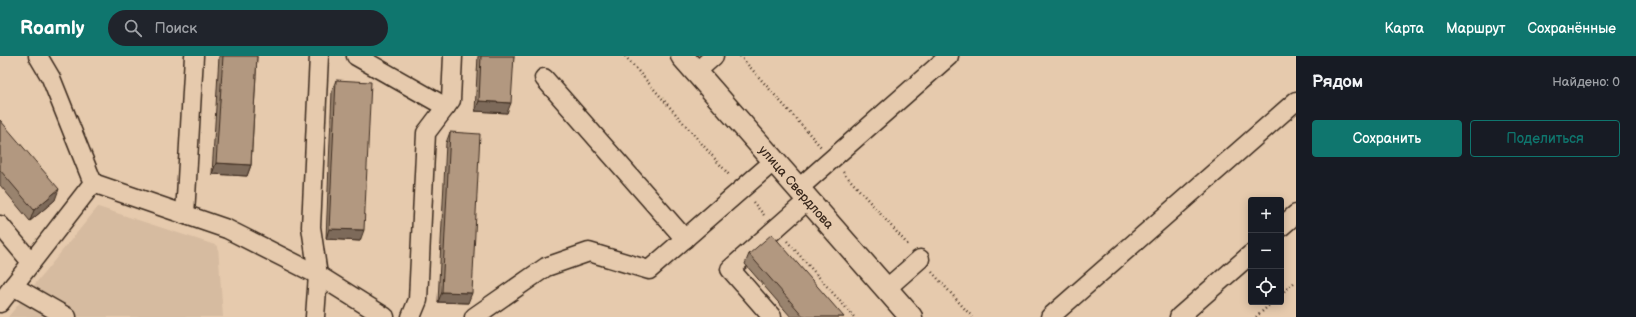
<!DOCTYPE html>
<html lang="ru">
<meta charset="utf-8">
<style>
:root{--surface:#171b24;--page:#20242c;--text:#f1f3f6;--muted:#9ea1a6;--line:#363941;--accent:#0f766e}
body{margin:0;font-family:"Balsamiq Sans",sans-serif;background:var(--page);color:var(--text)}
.controls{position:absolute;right:12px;bottom:12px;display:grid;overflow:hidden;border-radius:4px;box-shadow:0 2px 10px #0003}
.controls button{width:36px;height:36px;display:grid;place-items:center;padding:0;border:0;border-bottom:1px solid var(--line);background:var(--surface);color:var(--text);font:20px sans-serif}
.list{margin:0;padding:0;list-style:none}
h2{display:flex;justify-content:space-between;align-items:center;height:52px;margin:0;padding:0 16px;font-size:17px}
h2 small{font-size:13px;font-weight:400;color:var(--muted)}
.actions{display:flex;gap:8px;padding:12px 16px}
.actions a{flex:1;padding:9px 0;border:1px solid var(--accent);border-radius:4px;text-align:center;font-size:14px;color:var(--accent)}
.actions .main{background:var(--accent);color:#fff}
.icon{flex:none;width:22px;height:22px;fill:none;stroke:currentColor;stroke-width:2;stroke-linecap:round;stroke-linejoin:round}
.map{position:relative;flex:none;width:1296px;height:261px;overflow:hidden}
header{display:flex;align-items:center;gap:24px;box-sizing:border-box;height:56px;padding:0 20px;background:var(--accent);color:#fff}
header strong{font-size:19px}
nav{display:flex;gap:22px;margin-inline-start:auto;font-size:14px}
.search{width:280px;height:36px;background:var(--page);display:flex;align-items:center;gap:10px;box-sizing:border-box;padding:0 14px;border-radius:22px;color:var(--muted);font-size:15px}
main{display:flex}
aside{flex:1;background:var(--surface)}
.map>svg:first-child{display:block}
.built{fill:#d6bba0}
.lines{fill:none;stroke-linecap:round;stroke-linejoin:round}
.minor-casing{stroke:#3b2a1e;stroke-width:21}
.major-casing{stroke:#3b2a1e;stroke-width:25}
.path{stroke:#3b2a1e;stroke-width:2.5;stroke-dasharray:1 3;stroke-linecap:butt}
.minor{stroke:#e6caad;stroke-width:18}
.major{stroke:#e6caad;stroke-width:22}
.wall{fill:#99836e;stroke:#3b2a1e}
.shaded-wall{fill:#7d6a5a;stroke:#3b2a1e}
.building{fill:#b29880;stroke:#3b2a1e}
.labels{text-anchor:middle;stroke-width:3;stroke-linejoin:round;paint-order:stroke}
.street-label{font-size:13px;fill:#3b2a1e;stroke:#e6caad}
</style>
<header>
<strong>Roamly</strong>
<div class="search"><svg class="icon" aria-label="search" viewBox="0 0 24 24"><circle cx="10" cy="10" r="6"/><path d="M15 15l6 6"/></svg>Поиск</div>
<nav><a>Карта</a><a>Маршрут</a><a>Сохранённые</a></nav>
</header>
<main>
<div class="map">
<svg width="1296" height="261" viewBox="0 0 1296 261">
<rect width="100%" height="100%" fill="#e6caad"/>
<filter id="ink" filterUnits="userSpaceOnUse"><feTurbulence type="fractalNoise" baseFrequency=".025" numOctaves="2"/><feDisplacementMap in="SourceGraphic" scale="8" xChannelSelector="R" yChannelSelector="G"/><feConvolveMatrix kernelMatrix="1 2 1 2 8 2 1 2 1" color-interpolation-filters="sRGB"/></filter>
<g filter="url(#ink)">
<path class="built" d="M98,151L218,190L223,261H8Z"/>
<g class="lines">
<defs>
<g id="minor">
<path d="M356,0L446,51"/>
<path d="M696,16L714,0"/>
<path d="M544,22L685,183"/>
<path d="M93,127L227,173L318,219L385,261"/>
<path d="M798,133L949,0"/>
<path d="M185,159L194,0"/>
<path d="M0,169L31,206"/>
<path d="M1281,171L1296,158"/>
<path d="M13,230L67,261"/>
<path d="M886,233L920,203"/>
<path d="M0,247L93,127L51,22L38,0"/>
<path d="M315,261L318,219L311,171L319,0"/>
<path d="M411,261L418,244L426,77L451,44L453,0"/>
<path d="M474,261L546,211L589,196L649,214L774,105"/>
<path d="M772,261L730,213L808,144"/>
<path d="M1050,261L1296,45"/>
<path d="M1179,261L1251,198"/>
</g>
<g id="major">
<path id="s1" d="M682,0L911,261"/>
</g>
</defs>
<use href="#minor" class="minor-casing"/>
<use href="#major" class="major-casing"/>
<g class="path">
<path d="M625,0L730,120"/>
<path d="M740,0L821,91"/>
<path d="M843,116L909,190"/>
<path d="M753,146L764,159"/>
<path d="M787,185L854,261"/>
<path d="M932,216L972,261"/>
<path d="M1281,238L1296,225"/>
<path d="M1256,261L1273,246"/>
</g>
<use href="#minor" class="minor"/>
<use href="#major" class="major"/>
</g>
<g class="wall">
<path d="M219,0H257L251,109L247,120L212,118Z"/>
<path d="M478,0H514L507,57L475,55Z"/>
<path d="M336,24L360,185L326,183L332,35Z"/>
<path d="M0,64L55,144L30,165L0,129Z"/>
<path d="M450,76L468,247L438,246L446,87Z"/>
<path d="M749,198L844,261H791L745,208Z"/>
</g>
<g class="shaded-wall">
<path d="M479,45L511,47L507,57L475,55Z"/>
<path d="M216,107L251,109L247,120L212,118Z"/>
<path d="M59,133L55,144L30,165L34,154Z"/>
<path d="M329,173L364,174L360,185L326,183Z"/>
<path d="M442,236L472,237L468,247L438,246Z"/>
</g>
<g class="building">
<path d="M223,0H257L251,109L216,107Z"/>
<path d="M481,0H514L511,47L479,45Z"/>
<path d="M336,24L371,26L364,174L329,173Z"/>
<path d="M0,64L59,133L34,154L0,114Z"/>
<path d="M450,76L480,78L472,237L442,236Z"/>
<path d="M772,178L844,261H804L749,198Z"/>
</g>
</g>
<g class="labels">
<g class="street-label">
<text dy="5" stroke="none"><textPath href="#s1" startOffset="174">улица Свердлова</textPath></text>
</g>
</g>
</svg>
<div class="controls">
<button>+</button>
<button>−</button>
<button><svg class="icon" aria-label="locate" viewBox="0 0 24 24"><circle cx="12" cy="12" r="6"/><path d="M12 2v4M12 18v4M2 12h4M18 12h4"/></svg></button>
</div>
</div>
<aside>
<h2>Рядом<small>Найдено: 0</small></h2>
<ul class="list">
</ul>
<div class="actions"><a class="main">Сохранить</a><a>Поделиться</a></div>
</aside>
</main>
